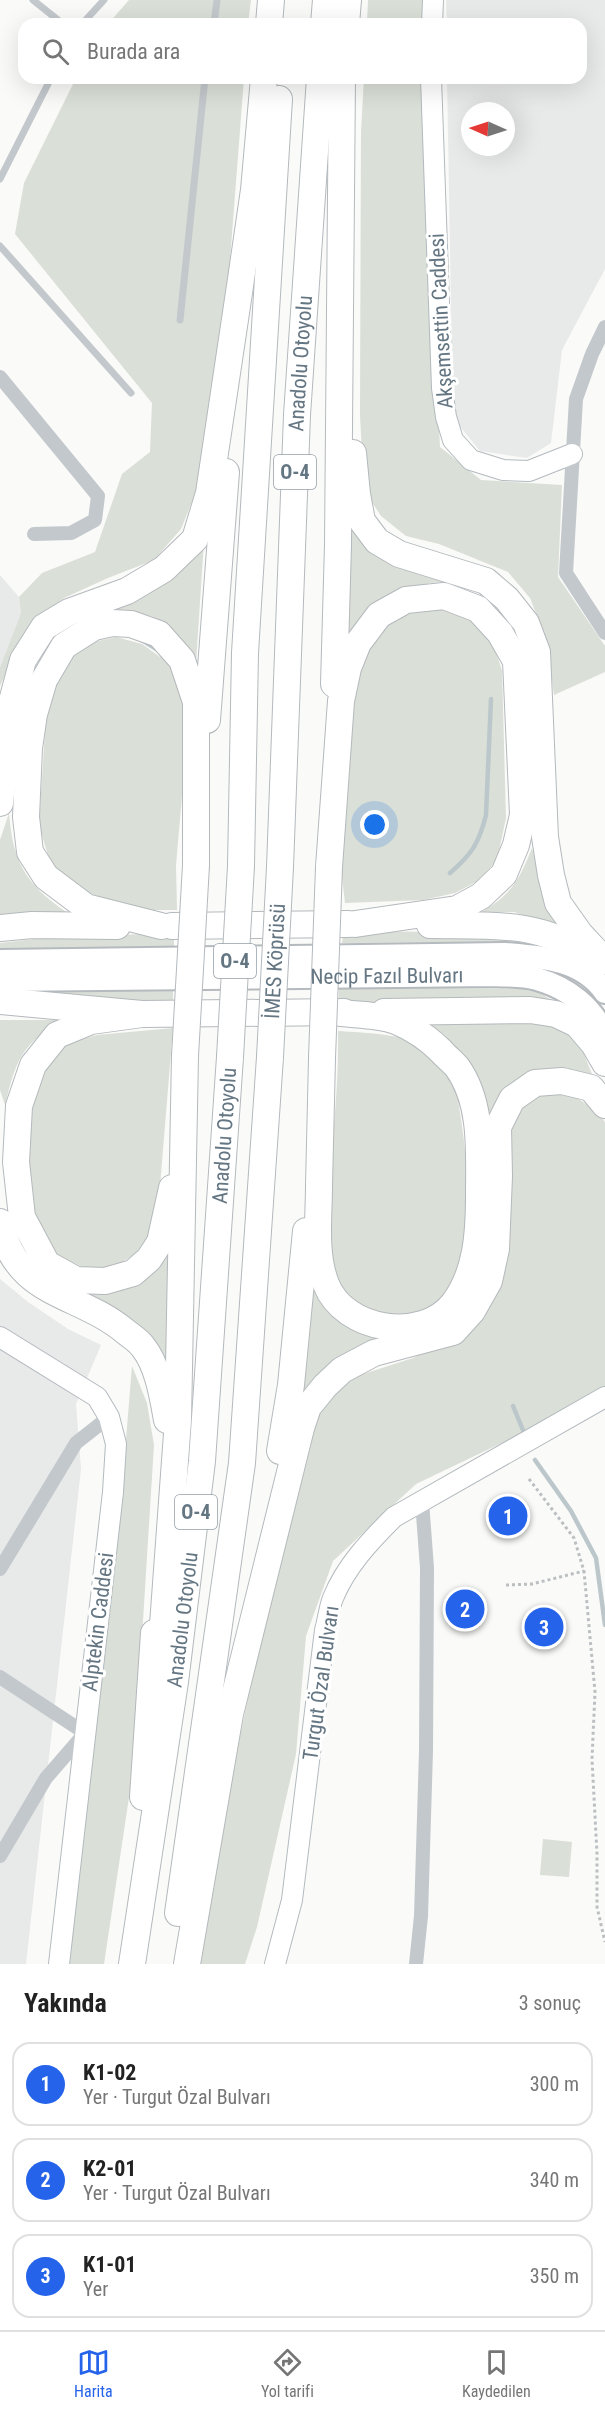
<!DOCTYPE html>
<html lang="tr">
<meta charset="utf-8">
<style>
:root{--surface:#fff;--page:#f6f6f6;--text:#222;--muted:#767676;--line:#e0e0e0;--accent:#2563eb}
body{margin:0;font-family:"Roboto Condensed",sans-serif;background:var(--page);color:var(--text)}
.compass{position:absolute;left:461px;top:102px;width:54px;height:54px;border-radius:50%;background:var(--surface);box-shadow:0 6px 24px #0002;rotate:273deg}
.you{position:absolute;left:375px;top:825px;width:21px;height:21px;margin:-15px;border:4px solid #fff;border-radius:50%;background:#1a73e8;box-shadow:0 0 0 9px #1a73e833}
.badge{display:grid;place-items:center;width:39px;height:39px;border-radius:50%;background:var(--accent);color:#fff;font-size:20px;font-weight:700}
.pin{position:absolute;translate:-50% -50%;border:3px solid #fff;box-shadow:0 2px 6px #0006}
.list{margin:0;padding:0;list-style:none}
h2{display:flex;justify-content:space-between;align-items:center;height:78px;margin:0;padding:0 24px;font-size:26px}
h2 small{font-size:20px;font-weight:400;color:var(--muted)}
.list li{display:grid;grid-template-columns:39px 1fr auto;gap:18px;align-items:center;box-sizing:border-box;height:84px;margin:0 12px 12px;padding:0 12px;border:2px solid var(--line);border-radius:18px}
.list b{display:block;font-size:22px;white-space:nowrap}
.list p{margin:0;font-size:20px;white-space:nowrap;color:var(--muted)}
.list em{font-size:20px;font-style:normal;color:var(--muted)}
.icon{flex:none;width:33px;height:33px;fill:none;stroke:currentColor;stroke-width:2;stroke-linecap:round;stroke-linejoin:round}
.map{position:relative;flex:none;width:605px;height:1964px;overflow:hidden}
.search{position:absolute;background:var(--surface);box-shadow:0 6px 24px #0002;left:18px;right:18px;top:18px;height:66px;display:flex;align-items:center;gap:15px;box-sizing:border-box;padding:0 21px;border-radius:18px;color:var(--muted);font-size:22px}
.sheet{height:366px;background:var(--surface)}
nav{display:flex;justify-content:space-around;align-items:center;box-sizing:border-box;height:84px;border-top:2px solid var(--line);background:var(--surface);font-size:16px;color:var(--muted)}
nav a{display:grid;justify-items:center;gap:3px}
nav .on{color:var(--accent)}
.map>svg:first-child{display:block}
.built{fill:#e8e9e9;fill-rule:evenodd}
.green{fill:#dadfd7}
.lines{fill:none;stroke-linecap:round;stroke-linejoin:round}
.stream{stroke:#bbc7cb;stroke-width:4.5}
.secondary-casing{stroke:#b3babf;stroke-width:22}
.primary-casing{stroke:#b5babe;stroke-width:26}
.highway-casing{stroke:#b4b9bd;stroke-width:28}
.path{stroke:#bbbfc2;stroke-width:3;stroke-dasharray:3 3;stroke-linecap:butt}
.lane{stroke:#c3c8cc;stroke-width:7}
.street{stroke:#c3c8cc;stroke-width:14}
.secondary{stroke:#fff;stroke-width:20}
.primary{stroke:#fff;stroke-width:22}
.highway{stroke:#fff;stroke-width:26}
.highway-bridge-casing{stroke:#b4b9bd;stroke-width:28;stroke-linecap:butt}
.highway-bridge{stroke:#fff;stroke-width:26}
.labels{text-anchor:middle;stroke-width:6;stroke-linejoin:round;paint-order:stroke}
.shield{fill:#fff;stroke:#939fa8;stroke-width:1.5}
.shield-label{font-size:20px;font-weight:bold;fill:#657683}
.street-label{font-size:21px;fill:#657683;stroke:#fff}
</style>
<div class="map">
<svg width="605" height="1964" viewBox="0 0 605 1964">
<rect width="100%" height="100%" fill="#fafaf8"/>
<g class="built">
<path d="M446,0H605V269L562,350L551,443L527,458L480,451L453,418L447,78H581V24H447ZM470,111H506V147H470Z"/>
<path d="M0,575L19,597L21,613L0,667Z"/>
<path d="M0,1279L28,1302L68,1329L101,1345L76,1404L81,1469L26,1964H0Z"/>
</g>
<g class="green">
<path d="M129,0H251L248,24H108Z"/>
<path d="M368,0H423V24H367Z"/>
<path d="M76,78H244L229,273L199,484L181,529L154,560L108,578L64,598L27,628L0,686V667L21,613L19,597L42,573L95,552L122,474L150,452L152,403L15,234L24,183Z"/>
<path d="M364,78H424L425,153L440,447L481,480L562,485L558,577L605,646V672L554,695L547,642L530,598L508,572L439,544L406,536L381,516L364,490L360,415L361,132Z"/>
<path d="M348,516L451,581L430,583L393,592L358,622L345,643Z"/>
<path d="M204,541L196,663C166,613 151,610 94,612Z"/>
<path d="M442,605C478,623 490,630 502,671L506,818L497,860L478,881L455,893L423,900L345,903L341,868L351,709L364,654L388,621L416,607Z"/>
<path d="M116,637L142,644L160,657L165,656L177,677L183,701L182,796L176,865L177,910H146L116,903L69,885L50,862L39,825L46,715L57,678L70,658L93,642Z"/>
<path d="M9,813C13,867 29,888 74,917L0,923V840Z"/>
<path d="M532,848L546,904L559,927L514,912L480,913C511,895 519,881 532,848Z"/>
<path d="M344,931L524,933L526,942L342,943Z"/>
<path d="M174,933V949L0,948V943L52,937Z"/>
<path d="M339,987L534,989L556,1003L339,1006Z"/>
<path d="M173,990V1004L110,1003L36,992Z"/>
<path d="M421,1018L507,1020L558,1025L581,1046L595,1082L557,1068L527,1073L501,1090L490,1129L463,1056L445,1035Z"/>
<path d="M0,1020H62C21,1045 16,1060 5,1105L0,1090Z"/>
<path d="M173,1028L160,1186L153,1230L136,1253L113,1268L97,1270L80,1266L49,1250L32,1214L28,1162L27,1111L37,1078L65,1044L97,1035Z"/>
<path d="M338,1031C363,1033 413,1033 431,1052C438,1060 444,1071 450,1080L454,1078C464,1133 473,1190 464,1245C463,1253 463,1264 460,1272C454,1284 441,1303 428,1309C390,1328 341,1308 330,1266C324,1247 328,1206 329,1185C333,1133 339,1082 338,1031Z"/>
<path d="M559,1086L601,1114L605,1123V1388L577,1407L416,1484L333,1561L306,1636L296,1754L257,1927L245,1964H197L227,1800L266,1610L307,1433L328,1399L357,1376L413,1358L472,1326L508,1125C523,1101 533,1095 559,1086Z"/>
<path d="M168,1244V1371L78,1292Z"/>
<path d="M312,1276L390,1342L298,1414Z"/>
<path d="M132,1366L147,1403L154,1445L134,1764L104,1964H68L116,1562Z"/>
<path d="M543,1839L572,1842L569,1877L540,1875Z"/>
</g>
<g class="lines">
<g class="stream">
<path d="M142,640L158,650"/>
<path d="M450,873C472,854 479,843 486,815L491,699"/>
<path d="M513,1406L525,1435"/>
<path d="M535,1460L571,1511L596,1558L605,1625"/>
</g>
<defs>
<g id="secondary">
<path d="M432,24L433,0"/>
<path d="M431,78L442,388L446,417L453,440L471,460L503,470L529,471L572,454"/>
<path d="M0,1337L97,1397L109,1417L116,1444L113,1492L59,1964"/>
<path d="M275,1964L292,1900L325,1630C328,1620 329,1608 333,1598C346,1566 370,1541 394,1517L605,1397"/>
</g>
<g id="primary">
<path d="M0,961L505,954C542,957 582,959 605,992"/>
<path id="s1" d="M0,980L495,975C508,976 524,975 537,979C568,988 593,1007 605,1037"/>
</g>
<g id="highway">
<path d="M269,24L271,0"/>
<path d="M324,24L326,0"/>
<path d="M346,24L348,0"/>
<path d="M353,453L357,494L362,521L377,541L399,554L486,581L507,599L526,623L537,652L545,837L551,875L558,903L580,934L605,961"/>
<path d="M334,684L338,545L342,78"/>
<path d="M207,720L226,472"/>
<path d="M0,803L11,705L23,660L44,627L69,612L127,591L164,569L195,539L209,493L240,286L254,190L264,78"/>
<path d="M241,866L245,653L279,99"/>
<path id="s2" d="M280,867L297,415L320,78"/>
<path d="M329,867L341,701L348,668L358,643L379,615L406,600L444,596L478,609L500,633L516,661L523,815L516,845L504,874L481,896L457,909L355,924"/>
<path d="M430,925C491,926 538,920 591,956"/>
<path d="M161,926L86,907L46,877L30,852L26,817L29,748L34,714L44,680L64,646L94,627L112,623L131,624L159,634L182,660L196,702V865"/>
<path d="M172,926L348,924"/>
<path d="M0,928L32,925L117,926"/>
<path d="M0,1001L142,1014L344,1012"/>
<path d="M384,1012L530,1010L556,1014L577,1024L594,1044L605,1063"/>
<path d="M142,1014L91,1021L57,1035L33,1065L19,1106L16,1162L22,1217L47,1264L76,1280L105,1281L133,1273L149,1259L160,1242L172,1188"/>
<path d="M322,1058C321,1100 320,1143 319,1185C319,1218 314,1253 326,1284C344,1331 422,1343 453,1304C477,1273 479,1232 479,1195C479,1153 483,1103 457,1067C453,1062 446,1057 441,1051C428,1038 413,1028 396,1021C378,1014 352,1015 333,1012"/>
<path d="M0,1222C16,1298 77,1291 126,1332C131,1336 139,1341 143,1347C158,1365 163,1398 167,1420"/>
<path d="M280,1451L291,1385L306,1231"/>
<path d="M161,1652L178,1420L185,1056"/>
<path d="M143,1797L154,1633"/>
<path d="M178,1913L242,1463L270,1057"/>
<path id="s3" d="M132,1964L175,1682L202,1461L230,1057"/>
<path d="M187,1964L230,1714L301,1428L308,1407L325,1386L342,1370L374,1353L453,1332L472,1311L489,1281L496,1249L499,1176L498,1127L512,1099L535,1083L562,1081L591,1088L605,1105"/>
</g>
</defs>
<use href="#secondary" class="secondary-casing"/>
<use href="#primary" class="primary-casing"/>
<use href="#highway" class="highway-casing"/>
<g class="path">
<path d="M529,1479L574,1538L584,1571L595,1692L592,1759L597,1854V1907L605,1942"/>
<path d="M506,1585L532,1584L584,1571"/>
</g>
<g class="lane">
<path d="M33,0L63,24"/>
<path d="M82,24L104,0"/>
<path d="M214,24L217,0"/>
<path d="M0,179L51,78"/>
<path d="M0,246L131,393"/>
<path d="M180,320L205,78"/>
</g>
<g class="street">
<path d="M605,327L592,354L576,399L566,573L605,633"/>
<path d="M0,377L98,496L95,520L71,533L34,534"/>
<path d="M0,1569L76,1443L109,1417"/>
<path d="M0,1677L85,1733L46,1778L0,1856"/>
<path d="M416,1964L421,1916L426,1751L427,1568L422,1501"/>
</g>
<use href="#secondary" class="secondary"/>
<use href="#primary" class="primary"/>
<use href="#highway" class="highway"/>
<defs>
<g id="highway-bridge">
<path d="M185,1056L196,865"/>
<path d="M230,1057L241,866"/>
<path id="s4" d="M270,1057L280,867"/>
<path d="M322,1058L329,867"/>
</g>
</defs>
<use href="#highway-bridge" class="highway-bridge-casing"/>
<use href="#highway-bridge" class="highway-bridge"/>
</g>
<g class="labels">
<g class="shield">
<rect x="274" y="455" width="42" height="34" rx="4.5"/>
<rect x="214" y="944" width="42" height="34" rx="4.5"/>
<rect x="175" y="1495" width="42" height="34" rx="4.5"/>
</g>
<g class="shield-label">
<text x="295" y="479">O-4</text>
<text x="235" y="968">O-4</text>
<text x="196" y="1519">O-4</text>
</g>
<g class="street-label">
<text transform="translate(441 321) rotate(-93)" y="7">Akşemsettin Caddesi</text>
<text dy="7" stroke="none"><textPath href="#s2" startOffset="504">Anadolu Otoyolu</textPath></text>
<text dy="7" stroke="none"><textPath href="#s4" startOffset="96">İMES Köprüsü</textPath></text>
<text dy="7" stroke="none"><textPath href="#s1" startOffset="387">Necip Fazıl Bulvarı</textPath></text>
<text dy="7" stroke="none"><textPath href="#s3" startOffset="834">Anadolu Otoyolu</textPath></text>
<text dy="7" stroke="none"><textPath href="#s3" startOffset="348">Anadolu Otoyolu</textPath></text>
<text transform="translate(98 1622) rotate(-83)" y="7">Alptekin Caddesi</text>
<text transform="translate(321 1683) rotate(-82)" y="7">Turgut Özal Bulvarı</text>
</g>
</g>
</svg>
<svg class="compass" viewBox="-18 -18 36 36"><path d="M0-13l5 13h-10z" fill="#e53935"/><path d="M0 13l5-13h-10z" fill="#767676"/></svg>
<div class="you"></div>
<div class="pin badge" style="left:508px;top:1516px">1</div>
<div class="pin badge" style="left:465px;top:1609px">2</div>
<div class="pin badge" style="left:544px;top:1627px">3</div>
<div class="search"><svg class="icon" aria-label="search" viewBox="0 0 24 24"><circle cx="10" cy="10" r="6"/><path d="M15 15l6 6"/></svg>Burada ara</div>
</div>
<section class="sheet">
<h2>Yakında<small>3 sonuç</small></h2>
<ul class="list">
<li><span class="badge">1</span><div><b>K1-02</b><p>Yer · Turgut Özal Bulvarı</p></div><em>300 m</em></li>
<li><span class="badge">2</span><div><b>K2-01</b><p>Yer · Turgut Özal Bulvarı</p></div><em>340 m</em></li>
<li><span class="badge">3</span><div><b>K1-01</b><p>Yer</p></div><em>350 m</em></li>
</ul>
</section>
<nav>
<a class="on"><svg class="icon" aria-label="map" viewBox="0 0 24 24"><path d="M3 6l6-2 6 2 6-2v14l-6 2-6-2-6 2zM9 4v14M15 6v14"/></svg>Harita</a>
<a><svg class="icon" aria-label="directions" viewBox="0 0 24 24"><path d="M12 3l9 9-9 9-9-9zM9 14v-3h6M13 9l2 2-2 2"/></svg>Yol tarifi</a>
<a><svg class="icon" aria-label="saved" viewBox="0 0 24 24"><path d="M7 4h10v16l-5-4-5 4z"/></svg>Kaydedilen</a>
</nav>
